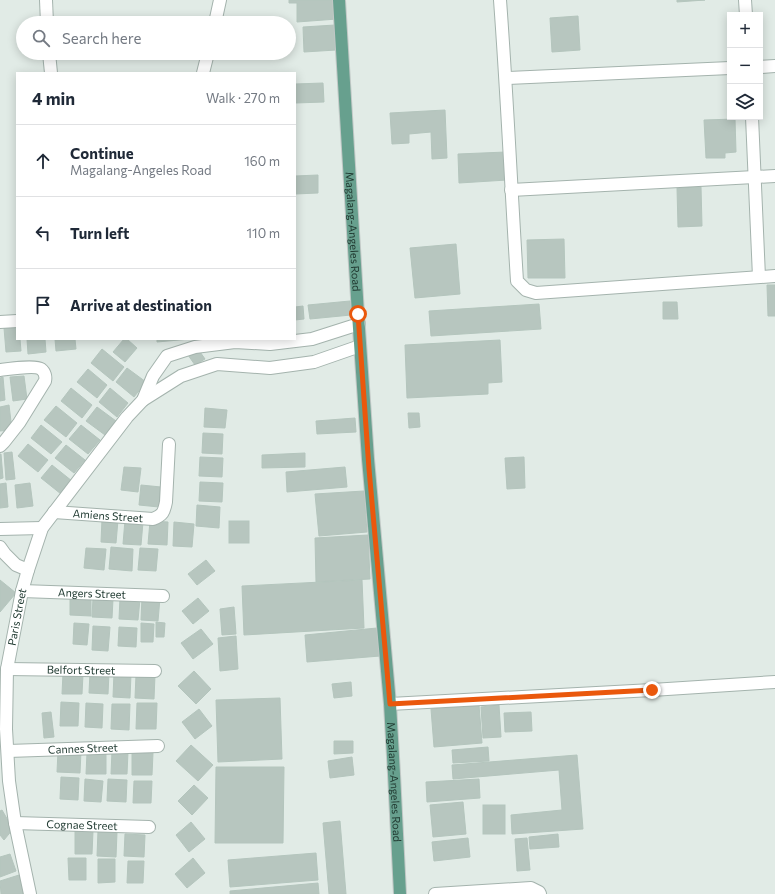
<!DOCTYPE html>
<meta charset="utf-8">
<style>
:root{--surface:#fff;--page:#f6f6f7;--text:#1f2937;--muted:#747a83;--line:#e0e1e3}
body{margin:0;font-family:Commissioner,sans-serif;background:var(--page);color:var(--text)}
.controls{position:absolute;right:12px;top:12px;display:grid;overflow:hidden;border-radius:0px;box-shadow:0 2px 10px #0003}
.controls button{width:36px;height:36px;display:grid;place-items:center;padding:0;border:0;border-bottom:1px solid var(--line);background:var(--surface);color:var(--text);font:20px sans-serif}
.stop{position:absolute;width:12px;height:12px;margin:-9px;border:3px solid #ea580c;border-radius:50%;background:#fff}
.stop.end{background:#ea580c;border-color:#fff;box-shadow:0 1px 4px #0008}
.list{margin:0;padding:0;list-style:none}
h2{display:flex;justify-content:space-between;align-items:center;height:52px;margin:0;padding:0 16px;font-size:17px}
h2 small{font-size:13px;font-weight:400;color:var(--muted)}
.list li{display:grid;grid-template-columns:26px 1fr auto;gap:12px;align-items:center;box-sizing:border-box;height:72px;padding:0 16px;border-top:1px solid var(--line)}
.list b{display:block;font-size:15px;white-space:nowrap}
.list p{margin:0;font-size:13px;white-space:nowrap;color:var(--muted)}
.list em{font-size:13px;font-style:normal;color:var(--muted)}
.icon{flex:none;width:22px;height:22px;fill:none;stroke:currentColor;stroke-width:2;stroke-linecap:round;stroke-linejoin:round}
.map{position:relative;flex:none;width:775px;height:894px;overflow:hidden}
.search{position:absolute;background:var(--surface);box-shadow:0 2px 10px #0003;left:16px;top:16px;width:280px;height:44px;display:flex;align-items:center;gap:10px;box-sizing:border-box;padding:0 14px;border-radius:22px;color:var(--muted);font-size:15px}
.panel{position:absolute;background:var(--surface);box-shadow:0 2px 10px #0003;left:16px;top:72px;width:280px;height:268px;border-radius:0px}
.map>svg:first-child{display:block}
.building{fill:#b7c6bf;stroke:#b4c5bd}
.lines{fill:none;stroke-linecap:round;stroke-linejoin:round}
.minor-casing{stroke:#a4b3ad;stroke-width:14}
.major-casing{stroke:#c1c8c6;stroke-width:14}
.minor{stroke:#fff;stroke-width:12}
.major{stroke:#67a08e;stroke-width:12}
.route{stroke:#ea580c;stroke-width:5}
.labels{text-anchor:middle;stroke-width:3;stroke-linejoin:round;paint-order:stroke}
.street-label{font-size:11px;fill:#223c33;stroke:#f2f8f4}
</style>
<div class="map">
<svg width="775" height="894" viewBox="0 0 775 894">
<rect width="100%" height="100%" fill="#e1ebe6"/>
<g class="building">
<path d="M289,0H336L337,19L297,22V3H289Z"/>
<path d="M677,0H705L677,2Z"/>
<path d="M578,16L580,50L552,52L550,18Z"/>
<path d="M335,25L336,50L304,52L303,27Z"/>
<path d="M323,83L324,102L295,103V84Z"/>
<path d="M445,110L447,158L432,159L431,132L409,134V143L392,144L390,113Z"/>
<path d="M735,119L736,152L725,153V158H706L704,120Z"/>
<path d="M506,152L507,180L459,183L458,154Z"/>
<path d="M318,175V193L295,194V176Z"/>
<path d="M701,187L702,226L678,227L677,188Z"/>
<path d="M564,239L565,278H528L527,240Z"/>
<path d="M456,244L460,294L415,298L410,248Z"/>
<path d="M767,285H775V316H768Z"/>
<path d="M350,301L351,315L310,319L308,305Z"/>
<path d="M663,302H677L678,319H663Z"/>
<path d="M539,304L541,329L431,336L429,311Z"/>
<path d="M303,306L304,319L295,320V307Z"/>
<path d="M17,327V339H20L21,351L6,352L4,328Z"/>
<path d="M27,339H45L46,352L28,354Z"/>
<path d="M55,339H75L76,349L56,351Z"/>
<path d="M124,339H127L137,348L125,362L113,352Z"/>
<path d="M157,339H190L157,342Z"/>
<path d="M500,340L502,382L488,383V394L407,398L405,345Z"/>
<path d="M102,349L124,367L113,381L91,363Z"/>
<path d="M198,349L205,359L195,365L188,355Z"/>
<path d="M127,368L146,382L134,397L116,382Z"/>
<path d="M88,369L107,385L97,398L77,382Z"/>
<path d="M24,376L27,399L13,401L10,377Z"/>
<path d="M3,377L5,400L0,401V378Z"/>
<path d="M71,388L92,405L82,418L61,401Z"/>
<path d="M110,388L128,403L117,417L99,402Z"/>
<path d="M9,405L12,430L0,431V407Z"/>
<path d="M56,406L77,423L66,437L44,420Z"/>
<path d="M97,407L116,421L105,435L86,421Z"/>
<path d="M205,408L227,410L225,428L204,427Z"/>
<path d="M408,413H419L420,427L409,428Z"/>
<path d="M355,418L356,432L317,434L316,421Z"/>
<path d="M41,425L62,442L51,454L31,438Z"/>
<path d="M81,425L100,440L88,454L69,439Z"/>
<path d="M203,433L223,434L222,454L202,453Z"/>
<path d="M28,444L48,460L38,472L18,456Z"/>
<path d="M66,445L85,460L74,473L55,458Z"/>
<path d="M12,452L15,479L6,480L4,453Z"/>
<path d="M305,453V467L262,468V455Z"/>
<path d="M0,454H1L3,478L0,479Z"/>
<path d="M200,457L223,458L222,477L199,476Z"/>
<path d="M524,457L525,488L507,489L505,458Z"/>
<path d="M52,465L72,481L61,494L41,478Z"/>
<path d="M124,467L141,468L138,492L121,490Z"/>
<path d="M345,467L347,487L287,492L286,472Z"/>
<path d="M200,482L223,483L222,502L199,501Z"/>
<path d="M6,483L8,507L0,508V484Z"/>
<path d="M30,483L33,506L17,508L15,485Z"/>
<path d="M141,485L161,487L159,507L139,505Z"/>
<path d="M364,491L367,532L319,536L315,494Z"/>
<path d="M197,505L220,507L219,528L196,526Z"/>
<path d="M102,519L118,520L116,543L101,542Z"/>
<path d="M125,520L143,522L141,545L123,544Z"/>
<path d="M150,521L168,522L167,545L148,544Z"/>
<rect x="229" y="521" width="20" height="22"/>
<path d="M174,522L194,524L192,547L173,546Z"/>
<path d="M368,535L370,579L316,582L315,538Z"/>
<path d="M111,547L133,549L132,571L109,569Z"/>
<path d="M86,548L106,549L104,570L84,568Z"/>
<path d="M140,548L158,549L156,571L138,570Z"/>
<path d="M206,560L215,571L197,585L188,574Z"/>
<path d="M0,580L16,593L0,612Z"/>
<path d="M362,580L364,628L244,635L242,586Z"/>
<path d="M142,597L160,598L158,621L141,620Z"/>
<path d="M70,598L91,599V616L70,615Z"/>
<path d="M93,598L113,599L112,618L92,617Z"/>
<path d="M120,598L140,599L138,620L119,619Z"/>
<path d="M198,598L209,611L193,624L182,611Z"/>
<path d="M234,607L236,634L222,635L220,609Z"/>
<path d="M156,622L165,623L164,637H156Z"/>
<path d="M74,623L89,624L87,645L73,644Z"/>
<path d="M141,623L154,624L153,642H141Z"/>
<path d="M93,626L110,627L108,651L92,650Z"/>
<path d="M119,627L137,628L136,647L118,646Z"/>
<path d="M377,628L380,656L307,662L305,635Z"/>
<path d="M201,629L213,644L193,659L181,643Z"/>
<path d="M236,636L238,669L220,671L218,638Z"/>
<path d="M194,671L211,689L196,704L178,686Z"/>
<path d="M90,672L109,673L108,694L89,693Z"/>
<path d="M63,673L83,674L82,694H62Z"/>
<path d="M114,673L131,674L130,698L113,697Z"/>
<path d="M136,675H155L154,699L135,698Z"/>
<path d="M351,682L352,696L334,698L332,684Z"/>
<path d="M280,698L282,759L218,762L216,700Z"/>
<path d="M61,702L79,703L78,726H60Z"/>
<path d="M86,703L103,704L102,728L85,727Z"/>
<path d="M137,703H157L156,729H136Z"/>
<path d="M112,704H130L129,730L111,729Z"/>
<path d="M479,705L482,743L434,747L431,709Z"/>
<path d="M499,705L501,737L483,738L481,707Z"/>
<path d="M199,709L212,726L195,739L182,722Z"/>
<path d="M51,712L54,737L44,738L42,713Z"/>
<path d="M531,712L532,731L505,732L504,713Z"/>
<path d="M334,741H353V753L334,754Z"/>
<path d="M191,745L213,765L198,781L176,761Z"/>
<path d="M488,747L489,761L453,763L452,750Z"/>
<path d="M58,751H81L80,773L57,772Z"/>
<path d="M112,751L128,752L127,774H111Z"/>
<path d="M106,752V774H86L87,753Z"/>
<path d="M132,752L153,753L152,775H132Z"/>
<path d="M577,755L583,829L512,834L511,815L562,810L559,770L453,779L452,765Z"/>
<path d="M352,757L354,775L330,778L328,761Z"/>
<path d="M216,767H284L283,843H215Z"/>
<path d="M61,777L79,778L78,800L60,799Z"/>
<path d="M85,779L103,781L101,802L84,801Z"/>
<path d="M108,779L127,780L126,802L107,801Z"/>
<path d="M479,779L480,798L427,802L426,782Z"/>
<path d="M134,781H152L151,803H133Z"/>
<path d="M194,785L208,798L192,815L178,801Z"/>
<path d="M463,802L466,834L433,837L430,805Z"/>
<rect x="483" y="805" width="22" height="29"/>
<path d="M2,810L13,829L4,840L0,835V811Z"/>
<path d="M340,821L346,894H329L323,823Z"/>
<path d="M191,822L205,839L189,852L176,835Z"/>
<path d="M75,831H93L92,854H75Z"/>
<path d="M98,831L117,832L116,857L97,856Z"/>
<path d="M125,834L145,835L144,857L124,856Z"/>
<path d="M558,834L559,847L530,849L529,837Z"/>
<path d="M468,838L470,857L434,861L432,842Z"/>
<path d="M527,838L530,870L517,871L515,839Z"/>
<path d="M316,853L318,880L230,887L228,860Z"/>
<path d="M10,854L16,871L0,877V857Z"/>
<path d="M68,858H86V880H69Z"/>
<path d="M193,858L205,873L187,888L175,874Z"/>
<path d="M98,859H115V882L98,883Z"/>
<path d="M128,861H144L143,883H127Z"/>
<path d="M19,875L25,893L20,894H1L0,881Z"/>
<path d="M318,883L319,894H230V891Z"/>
</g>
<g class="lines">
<defs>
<g id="minor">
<path d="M46,0L47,23"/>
<path d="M500,0C507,94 511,187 517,281L526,290L536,293L775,276"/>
<path d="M745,0L746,15"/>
<path d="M215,23L220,0"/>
<path d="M49,53L51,73"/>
<path d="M760,67L775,66"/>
<path d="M203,73L208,53"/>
<path d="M506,78L730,68"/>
<path d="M752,117L759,277"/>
<path d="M511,190L775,176"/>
<path d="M0,322L17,321"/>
<path d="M0,370C8,369 35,365 41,369C45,372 46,377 45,381L19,423L4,442L0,446"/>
<path d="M143,400L181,376L217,364L270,368L314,362L360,346"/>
<path id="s1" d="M54,512L153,519C163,515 164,512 166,502L169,444"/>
<path d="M0,529L42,528"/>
<path d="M0,547L5,554L16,565L28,570"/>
<path id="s2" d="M22,591L163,596"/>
<path id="s3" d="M7,669L155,671"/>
<path d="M390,704L652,690L775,682"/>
<path id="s4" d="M8,751L158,746"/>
<path id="s5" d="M15,823L149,827"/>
<path id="s6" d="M30,894L15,823L9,781L6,729L7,669L22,591L28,570L42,528L127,417L143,400L153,376L167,356L195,347L235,342L270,344L312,339L359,324"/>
<path d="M435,894L531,888L539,892L540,894"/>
</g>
<g id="major">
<path id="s7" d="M339,0L358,314L368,459L390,704L394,774L400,894"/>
</g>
</defs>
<use href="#minor" class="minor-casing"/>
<use href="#major" class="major-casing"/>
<use href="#minor" class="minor"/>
<use href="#major" class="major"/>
</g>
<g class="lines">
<path class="route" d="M358,314L369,469L390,704L652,690"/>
</g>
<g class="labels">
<g class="street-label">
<text dy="4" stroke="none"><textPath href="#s7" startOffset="232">Magalang-Angeles Road</textPath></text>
<text dy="4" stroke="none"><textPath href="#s1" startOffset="54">Amiens Street</textPath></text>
<text dy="4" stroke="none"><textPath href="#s2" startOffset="70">Angers Street</textPath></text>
<text dy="4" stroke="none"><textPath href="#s6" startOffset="280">Paris Street</textPath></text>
<text dy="4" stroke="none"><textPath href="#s3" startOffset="74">Belfort Street</textPath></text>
<text dy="4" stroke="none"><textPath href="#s4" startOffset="75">Cannes Street</textPath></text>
<text dy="4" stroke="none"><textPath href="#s7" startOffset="784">Magalang-Angeles Road</textPath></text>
<text dy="4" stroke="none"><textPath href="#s5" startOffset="67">Cognae Street</textPath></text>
</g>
</g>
</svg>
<div class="controls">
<button>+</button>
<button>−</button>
<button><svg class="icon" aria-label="layers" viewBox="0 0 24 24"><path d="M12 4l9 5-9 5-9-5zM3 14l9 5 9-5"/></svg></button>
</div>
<div class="stop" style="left:358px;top:314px"></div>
<div class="stop end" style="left:652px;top:690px"></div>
<div class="search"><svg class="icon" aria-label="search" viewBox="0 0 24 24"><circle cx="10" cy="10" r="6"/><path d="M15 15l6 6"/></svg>Search here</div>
<section class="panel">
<h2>4 min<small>Walk · 270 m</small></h2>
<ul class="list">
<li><svg class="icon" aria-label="ahead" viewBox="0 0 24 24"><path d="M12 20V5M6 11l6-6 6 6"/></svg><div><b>Continue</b><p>Magalang-Angeles Road</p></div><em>160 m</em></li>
<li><svg class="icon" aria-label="left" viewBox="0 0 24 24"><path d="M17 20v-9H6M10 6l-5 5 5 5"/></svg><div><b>Turn left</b></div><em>110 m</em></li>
<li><svg class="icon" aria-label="arrive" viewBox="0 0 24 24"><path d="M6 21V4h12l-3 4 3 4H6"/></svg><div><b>Arrive at destination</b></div></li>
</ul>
</section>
</div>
